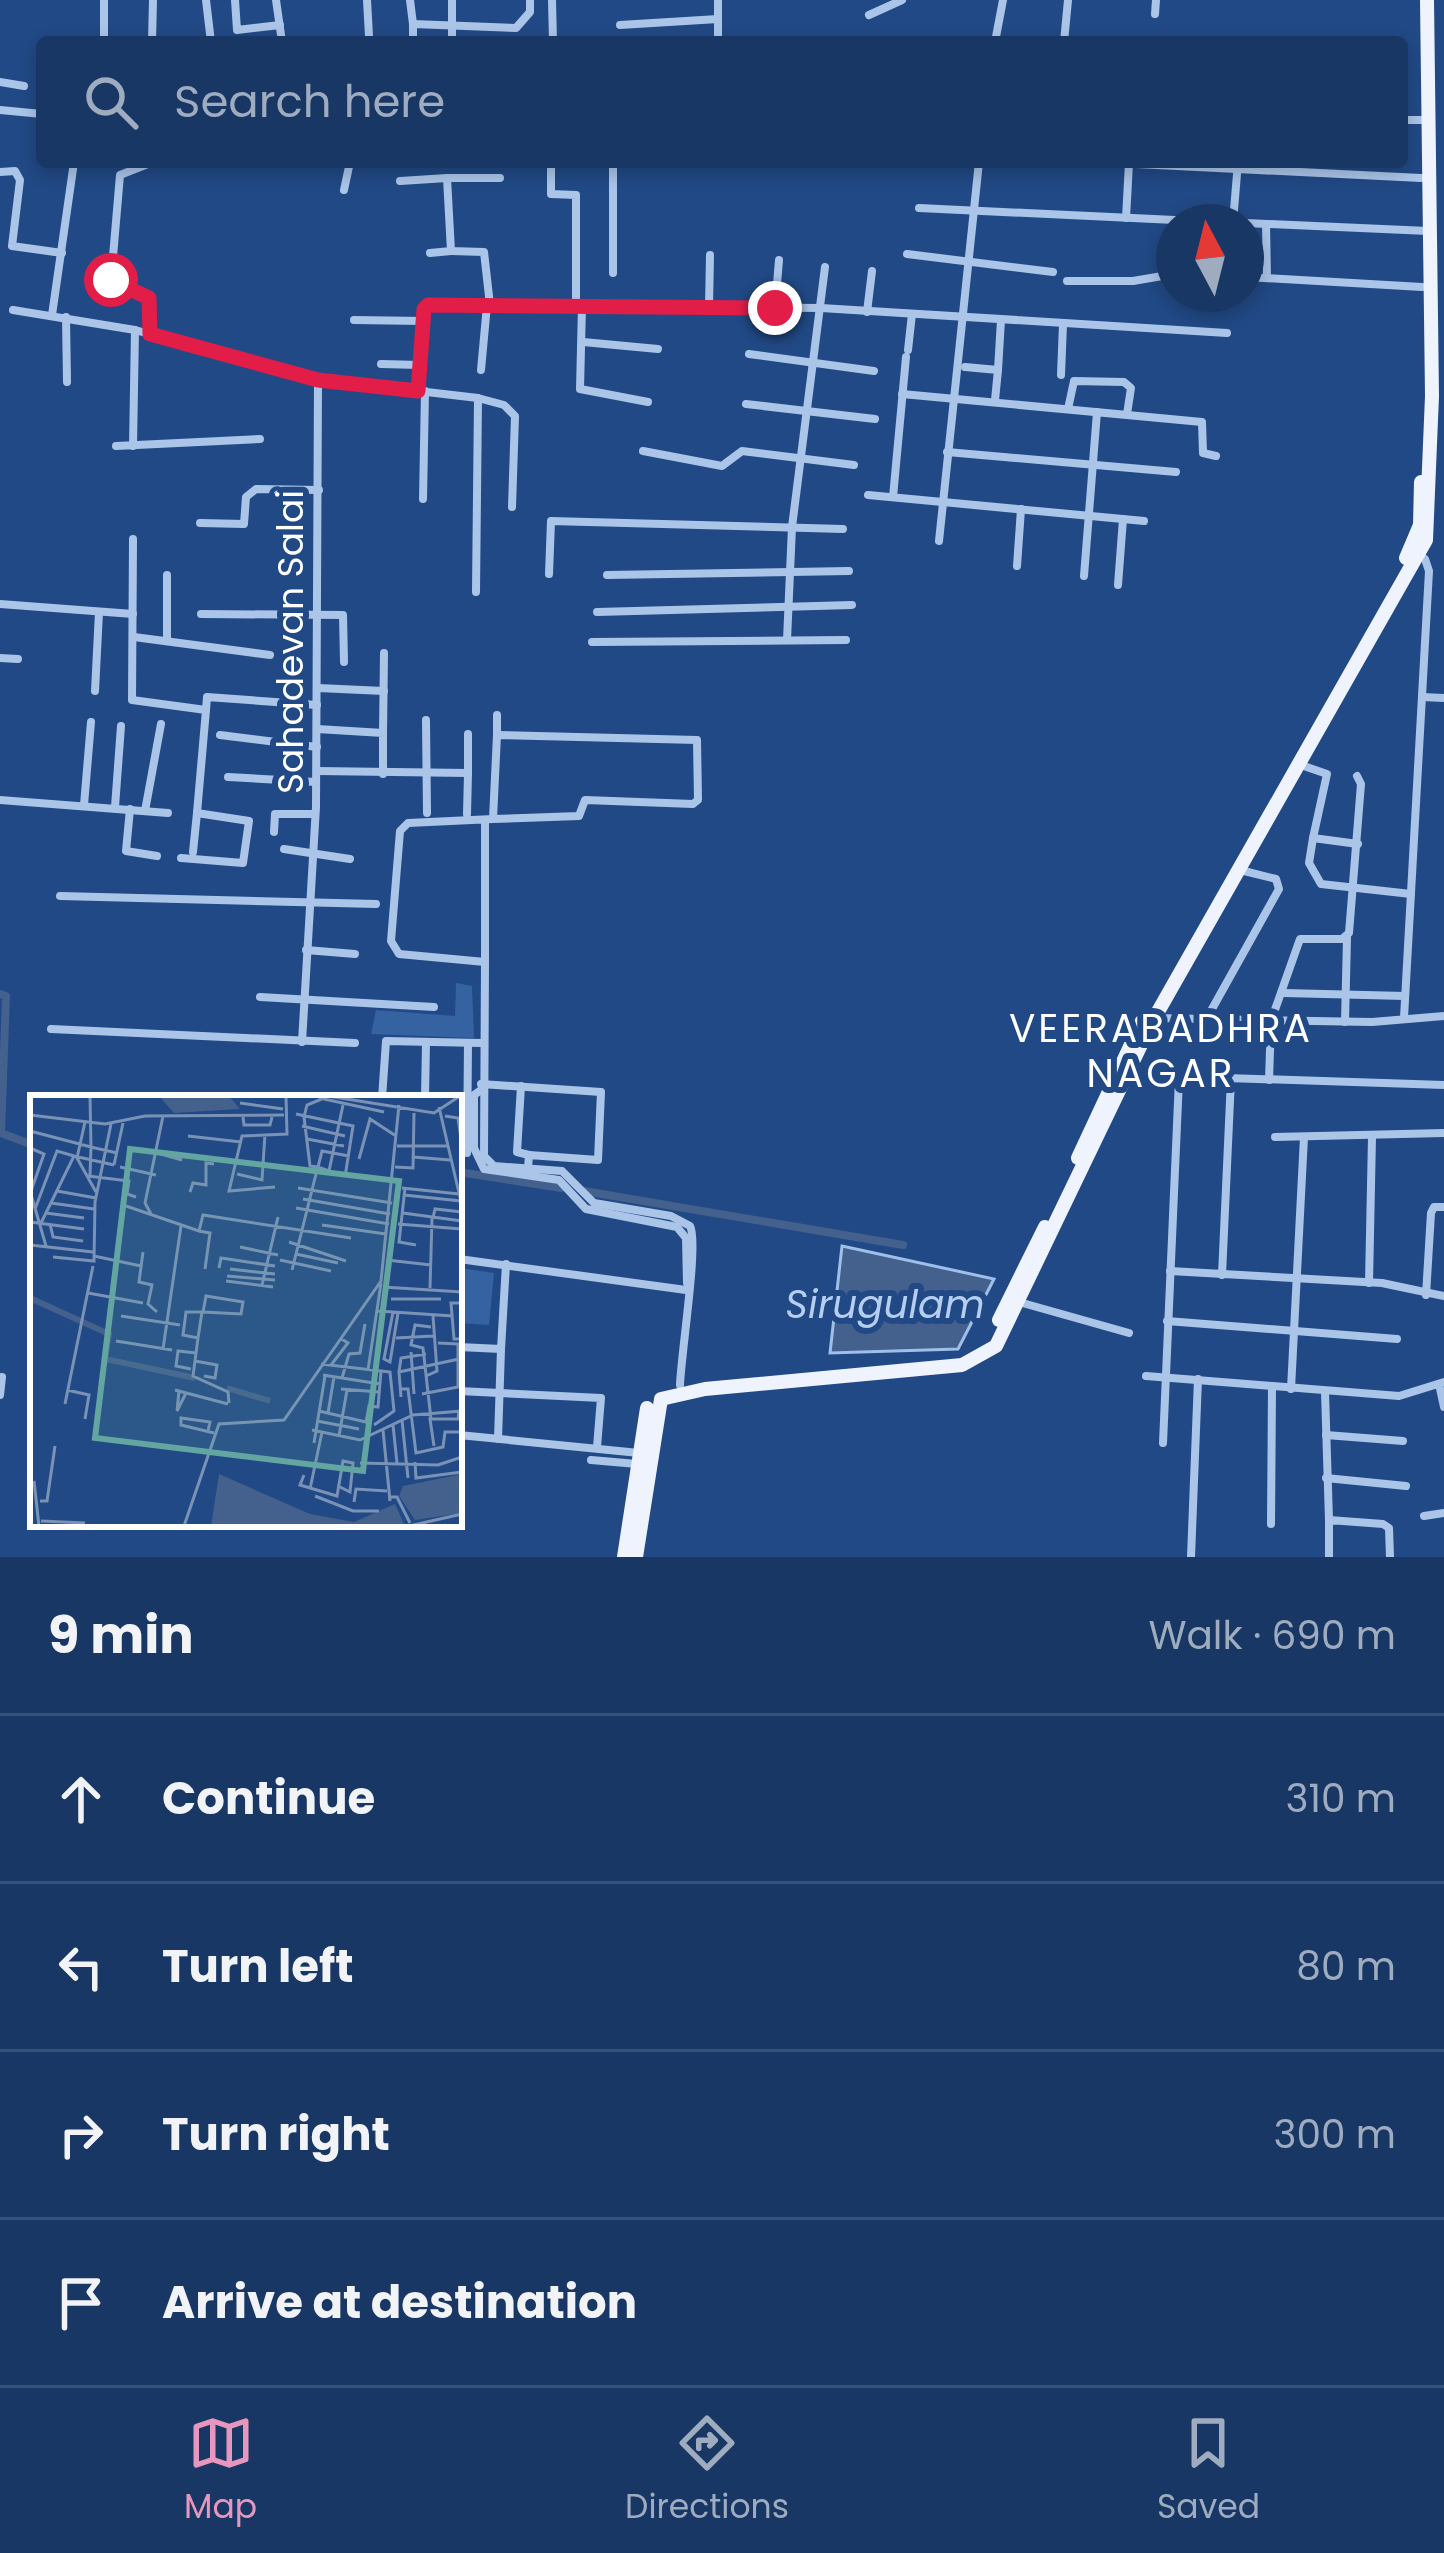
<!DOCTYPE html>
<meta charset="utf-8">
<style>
:root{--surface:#193764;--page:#26426d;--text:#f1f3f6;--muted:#9facbf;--line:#375178;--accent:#e797bd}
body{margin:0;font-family:Poppins,sans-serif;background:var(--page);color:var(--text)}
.compass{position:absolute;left:1156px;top:204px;width:108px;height:108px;border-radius:50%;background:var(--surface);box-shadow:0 6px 18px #0003;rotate:353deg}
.stop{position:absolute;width:36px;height:36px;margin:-27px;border:9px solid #e11d48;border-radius:50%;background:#fff}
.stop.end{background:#e11d48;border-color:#fff;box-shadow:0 3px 12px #0008}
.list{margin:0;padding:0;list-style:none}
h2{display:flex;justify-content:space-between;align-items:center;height:156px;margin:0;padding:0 48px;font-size:51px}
h2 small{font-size:39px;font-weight:400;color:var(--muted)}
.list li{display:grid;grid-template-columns:78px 1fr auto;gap:36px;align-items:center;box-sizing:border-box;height:168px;padding:0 48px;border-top:3px solid var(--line)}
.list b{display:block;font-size:45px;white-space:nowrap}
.list em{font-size:39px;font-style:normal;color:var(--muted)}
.icon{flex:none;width:66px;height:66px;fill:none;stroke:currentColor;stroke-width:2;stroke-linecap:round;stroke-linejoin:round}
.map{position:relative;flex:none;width:1444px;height:1557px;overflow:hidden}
.search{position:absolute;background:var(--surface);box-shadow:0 6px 18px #0003;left:36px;right:36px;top:36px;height:132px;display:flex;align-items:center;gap:30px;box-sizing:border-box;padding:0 42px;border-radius:12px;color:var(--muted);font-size:45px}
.sheet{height:828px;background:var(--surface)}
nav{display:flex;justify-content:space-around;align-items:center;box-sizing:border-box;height:168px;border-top:3px solid var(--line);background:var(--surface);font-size:33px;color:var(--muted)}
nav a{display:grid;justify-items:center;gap:6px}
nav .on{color:var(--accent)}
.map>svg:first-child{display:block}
.green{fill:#3563a2}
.water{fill:#44608c;stroke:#9ebfea;stroke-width:3}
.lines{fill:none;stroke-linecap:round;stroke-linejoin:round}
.canal{stroke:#44608c;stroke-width:8}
.minor{stroke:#abc5e9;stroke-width:8}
.primary{stroke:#eef3fe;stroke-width:14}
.route{stroke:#e11d48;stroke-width:15}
.labels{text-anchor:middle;stroke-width:12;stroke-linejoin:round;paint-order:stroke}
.street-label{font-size:36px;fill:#fff;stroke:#214985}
.neighbourhood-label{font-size:39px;letter-spacing:3px;fill:#fff;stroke:#214985}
.water-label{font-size:39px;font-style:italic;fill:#b6cff1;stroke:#214985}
.inset-river{fill:none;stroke:#44608c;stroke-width:6}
.inset-road{fill:none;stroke:#7a92b6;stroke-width:3}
.view{fill:#63a6a1;fill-opacity:0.15;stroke:#63a6a1;stroke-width:6}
.inset-edge{fill:none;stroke:#fff;stroke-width:6}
</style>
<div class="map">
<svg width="1444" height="1557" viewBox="0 0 1444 1557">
<rect width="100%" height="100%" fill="#214985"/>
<g class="green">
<path d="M456,983L472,986L474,1038L371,1034L376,1010L455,1016Z"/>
<path d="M460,1268L494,1273L489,1325L459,1323Z"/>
</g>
<path class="water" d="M842,1246L994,1279L958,1349L830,1353Z"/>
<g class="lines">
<g class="canal">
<path d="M0,994L6,996L1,1133L33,1145"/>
<path d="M459,1172L561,1188"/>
<path d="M584,1191L903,1245"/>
</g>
<g class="minor">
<path d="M104,0V42"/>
<path d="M206,0L211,42"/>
<path d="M235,0L237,30L280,25"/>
<path d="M276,0L282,42"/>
<path d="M367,0L369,36"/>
<path d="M410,0L413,24"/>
<path d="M552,0L553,42"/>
<path d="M1155,14L1156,0"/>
<path d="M869,15L902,0"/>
<path d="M620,25L718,19"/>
<path d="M152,42L153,0"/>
<path d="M413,42V24L516,28L530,12V0"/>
<path d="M452,42V0"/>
<path d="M718,42V0"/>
<path d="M995,42L1003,0"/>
<path d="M1064,42L1068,0"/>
<path d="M0,82L24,86"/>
<path d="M0,110L42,114"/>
<path d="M1402,120H1428"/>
<path d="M551,162V194L576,195V305"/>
<path d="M613,162V273"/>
<path d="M1096,162L1421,178"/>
<path d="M0,172L15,171L20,180L12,246L62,253"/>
<path d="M400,181L447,178"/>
<path d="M344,190L350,162"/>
<path d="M919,208L1217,222"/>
<path d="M1126,218L1129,163"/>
<path d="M1233,222L1238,162"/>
<path d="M1246,223L1428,231"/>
<path d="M1266,224L1267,278"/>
<path d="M430,253L451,251"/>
<path d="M907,254L1053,272"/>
<path d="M1246,277L1422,287"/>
<path d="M1067,281H1133L1174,274"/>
<path d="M490,305L484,252L451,251L447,178H500"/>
<path d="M582,306L580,389L648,402"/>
<path d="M709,307L710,255"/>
<path d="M775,308L779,260"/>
<path d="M13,310L135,330L318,380L418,391L423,309L428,305L821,308L1227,333"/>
<path d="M867,312L872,271"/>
<path d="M52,315L74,162"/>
<path d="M66,317L67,382"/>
<path d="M354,320L423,321"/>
<path d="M150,334L149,299L111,280L120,175L153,162"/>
<path d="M583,342L658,349"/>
<path d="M908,350L912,314"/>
<path d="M749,354L874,371"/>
<path d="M381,364L420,365"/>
<path d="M965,367L998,370L995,400"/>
<path d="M481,370L487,305"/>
<path d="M998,370L1001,320"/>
<path d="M1061,375L1063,324"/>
<path d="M418,391L478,398L476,592"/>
<path d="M902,394L1202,422L1203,453L1216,456"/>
<path d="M478,398L504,405L515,416L512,507"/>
<path d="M746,404L875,419"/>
<path d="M1068,409L1074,381L1124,382L1131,388L1127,414"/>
<path d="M116,446L260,439"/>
<path d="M133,446L135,330"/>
<path d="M643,451L722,466L742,451L854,465"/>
<path d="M947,452L1176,472"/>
<path d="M868,495L1144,521"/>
<path d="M893,497L906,357"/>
<path d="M423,499L425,391"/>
<path d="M200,523L244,524L246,497L256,489L319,490"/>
<path d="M133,539L132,700L206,710L197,813L249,821L243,863L181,858"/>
<path d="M939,541L979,162"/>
<path d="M1017,566L1021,509"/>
<path d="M549,574L551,521L843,529"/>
<path d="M607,575L849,571"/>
<path d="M1084,576L1097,412"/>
<path d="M1118,585L1123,519"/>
<path d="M0,604L133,614"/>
<path d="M597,612L852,605"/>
<path d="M201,614L343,615L344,662"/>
<path d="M134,637L270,655"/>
<path d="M167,640V575"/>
<path d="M787,640L792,527L825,267"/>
<path d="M592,642L846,640"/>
<path d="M0,658L18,659"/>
<path d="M318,688L384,691"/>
<path d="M95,691L99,612"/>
<path d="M1422,697L1444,698"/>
<path d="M206,710L207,697L317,705"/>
<path d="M497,715V735"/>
<path d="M426,720L427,813"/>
<path d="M317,729L383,733V774"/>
<path d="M383,733L384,653"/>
<path d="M220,735L317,747"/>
<path d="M1298,764L1327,774L1313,838L1358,844"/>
<path d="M317,771L468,773V734"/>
<path d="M228,777L316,782"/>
<path d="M0,800L168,813"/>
<path d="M84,805L91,722"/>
<path d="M115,807L121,726"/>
<path d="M130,809L126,851L157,856"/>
<path d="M145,811L161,724"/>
<path d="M467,814L468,773"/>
<path d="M485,822V962L399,954L391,941L400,831L408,823L493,819L497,735L697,740L698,800L693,804L585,800L579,816L493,819"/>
<path d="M274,832L275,814H315"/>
<path d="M1313,838L1309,863L1321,884L1411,894"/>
<path d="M284,849L350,859"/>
<path d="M193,852L197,813"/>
<path d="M60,896L376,904"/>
<path d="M306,950L355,954"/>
<path d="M485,962L484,1156L494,1166L562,1171L594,1203L671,1216L690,1226C699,1242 681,1354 680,1385"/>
<path d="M1284,993L1405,996"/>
<path d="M260,997L434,1007"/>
<path d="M1153,1018L1372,1022L1444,1016"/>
<path d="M1207,1018L1279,889L1276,879L1240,870"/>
<path d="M1404,1018L1429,571L1425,559L1415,552"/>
<path d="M1345,1022L1347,938"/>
<path d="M51,1029L355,1043"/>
<path d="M302,1042L316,807L318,380"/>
<path d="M1166,1076L1444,1085"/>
<path d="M1269,1080L1271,1021L1300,939H1342L1349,933L1361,784L1357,776"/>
<path d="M481,1084L601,1092L598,1160L529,1155L528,1168"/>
<path d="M521,1086L517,1152L529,1155"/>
<path d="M481,1090L474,1095V1148L484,1169L559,1180L586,1209L677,1227L686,1238L687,1283"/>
<path d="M382,1098L386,1041L481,1043"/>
<path d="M425,1098L426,1042"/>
<path d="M1275,1137L1444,1133"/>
<path d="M467,1153L468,1043"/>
<path d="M459,1259L686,1290"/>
<path d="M1170,1271L1382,1283L1444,1296"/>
<path d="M1222,1275L1231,1079"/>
<path d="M1369,1283L1372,1137"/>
<path d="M1426,1295L1431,1213L1434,1207H1444"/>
<path d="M1019,1302L1129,1333"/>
<path d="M1167,1321L1397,1339"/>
<path d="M459,1347L501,1349L506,1264"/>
<path d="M1146,1376L1399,1396L1444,1382"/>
<path d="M1439,1384L1444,1407"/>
<path d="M1291,1389L1304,1137"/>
<path d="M459,1391L601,1398L597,1447"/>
<path d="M1325,1392L1329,1520"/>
<path d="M0,1395L2,1377"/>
<path d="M459,1435L639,1453"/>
<path d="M1326,1435L1403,1441"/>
<path d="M498,1439L501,1349"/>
<path d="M1163,1443L1179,1079"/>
<path d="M591,1460L637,1464"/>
<path d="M1326,1478L1406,1486"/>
<path d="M1424,1516L1444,1513"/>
<path d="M1271,1524L1272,1387"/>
<path d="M1191,1557L1198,1379"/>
<path d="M1329,1557V1520L1383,1524L1389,1528L1390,1557"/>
</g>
<g class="primary">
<path d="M1406,558L1420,525L1421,482"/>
<path d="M1078,1158L1142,1021"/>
<path d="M999,1320L1045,1227"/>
<path d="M624,1557L647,1408"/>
<path d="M636,1557L661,1399L705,1389L962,1365L996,1346L1151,1024L1426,540L1432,396L1427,0"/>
</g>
</g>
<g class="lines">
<path class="route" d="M111,280L149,298L150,334L318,380L418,391L424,309L428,305L775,308"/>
</g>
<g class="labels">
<g class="street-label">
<text transform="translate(290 642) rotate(-90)" y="13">Sahadevan Salai</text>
</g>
<g class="neighbourhood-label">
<text x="1161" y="1042">VEERABADHRA<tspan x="1161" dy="45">NAGAR</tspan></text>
</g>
<g class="water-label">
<text x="885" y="1318">Sirugulam</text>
</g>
</g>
<g transform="translate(30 1095)">
<rect width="432" height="432" fill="#214985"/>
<path d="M129,1H199L210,14L144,18ZM189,379L280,419L324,427L365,409L375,431H181ZM432,379V418L385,425L369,401L373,391Z" fill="#44608c"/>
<path class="inset-river" d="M0,203L79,239L75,264L165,283M197,293L240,306"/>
<path class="inset-road" d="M11,1H113M298,1L404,18L430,1M294,3L277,10L274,22L280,71L288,72L292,56L319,61M294,4L354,17M210,8L253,14M409,12L432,111M266,19L323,31L315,82M0,20L75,29L115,21L254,20M415,21L428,23L432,51M213,22L214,30H240L242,22M55,27L47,63L66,97M272,31L315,41M0,36L61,52L60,1M158,41L211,47M277,44L314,51M367,51H418M0,53L14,59L1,96M117,55L152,65M383,62L420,65M329,64L340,24L366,41M84,70L93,28M90,72L126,80M365,72L383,73L384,18M207,79L232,85L235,39M60,80L61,52L87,58M58,81L99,86L97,99L106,102M245,92L199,96L212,41L257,39L256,1M268,93L362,108M372,93L429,99M375,93L369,147L386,150M0,96L16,151M27,96L66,103M160,97L163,88L176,90V68L184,69M374,100L431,106M273,104L360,119M21,108L64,114M96,111L169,136L173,120L321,143M266,113L359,129M5,114L27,56L44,61M16,118L54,123M373,118L432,126M121,119L115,108L133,21M403,123L405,114L432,117M0,127L54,134M11,128L44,61L84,70M20,129L23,142L53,146M368,129L432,134M292,130L356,139M169,136L180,138L175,174M259,147L316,166M0,150L63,157M210,152L248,160M113,157L109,187L122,190L118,209L127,217M266,159L308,168M64,161L111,171M23,162L64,166L65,107L81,29M250,165L301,176M357,165L401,170M189,173L191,163L245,171M200,174L245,179M262,175L285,83L288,72L299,76L313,10M197,181L245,185M196,186L243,192M232,190L248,122M353,192L432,197M400,193L402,123M58,198L113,208M361,204H411M432,208H421L424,244H432M348,216L423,221M172,217L168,243L153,240L156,217H173L176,201L213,207L211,219L173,217M363,217L354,264L360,267L368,218M91,221L150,230M401,232L385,230L381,250L393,253L401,324M168,243L163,281L198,297L199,308M366,243L403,241M86,246L142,255M133,254L151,131M381,257L384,299M165,266L187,270L185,283L174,281M291,269L351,276L348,312L339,311L336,327M301,270L318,248L310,243M161,274L146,271L148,256L166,258M338,275L351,188M369,277L371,263L396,259M293,280L350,289M396,281L407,276L403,221M312,283L319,259L330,258L335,229M311,294L349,297M370,294H378L386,358L413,352L415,337H432M37,295L59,300L55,324M145,295L198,309M149,296L147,316L156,298M392,299L428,292V249L408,248M371,302L369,277L429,264M35,309L63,171M289,316L340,328M298,318L304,282M372,325L378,383M287,326L329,334M344,330L364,316L360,277L351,276M363,330L367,368M282,335L330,345L383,320L432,316M353,335L360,406M178,336L180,327L151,323V330L184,338M309,341L317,295M284,348L295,281M404,351L400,324H428L429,315M385,367L386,383L432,377M330,368L408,370L432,362M274,380L270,390L307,401L313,366L323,368L320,397L310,392M4,386L9,431M280,394L292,337M285,401L323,416H349M358,402H367L380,428M10,406H17L25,351M324,407L326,394L357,396M11,426L55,428M154,431L189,329L254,325L351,186L369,10M379,431L432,419"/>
<path class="view" d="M100,54L369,86L333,376L65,343Z"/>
<rect width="432" height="432" class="inset-edge"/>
</g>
</svg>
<svg class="compass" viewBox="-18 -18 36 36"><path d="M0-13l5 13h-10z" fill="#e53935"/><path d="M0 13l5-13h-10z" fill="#9facbf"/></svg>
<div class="stop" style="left:111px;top:280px"></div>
<div class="stop end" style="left:775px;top:308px"></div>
<div class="search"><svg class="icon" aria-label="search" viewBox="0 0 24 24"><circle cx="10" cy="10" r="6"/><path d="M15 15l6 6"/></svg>Search here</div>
</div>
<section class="sheet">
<h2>9 min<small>Walk · 690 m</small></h2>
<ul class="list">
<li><svg class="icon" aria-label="ahead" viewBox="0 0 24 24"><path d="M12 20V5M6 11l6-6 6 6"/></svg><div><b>Continue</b></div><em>310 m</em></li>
<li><svg class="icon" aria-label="left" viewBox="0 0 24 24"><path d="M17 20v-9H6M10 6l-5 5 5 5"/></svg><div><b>Turn left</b></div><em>80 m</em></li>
<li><svg class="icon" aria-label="right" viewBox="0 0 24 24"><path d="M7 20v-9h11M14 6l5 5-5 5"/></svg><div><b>Turn right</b></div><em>300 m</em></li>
<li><svg class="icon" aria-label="arrive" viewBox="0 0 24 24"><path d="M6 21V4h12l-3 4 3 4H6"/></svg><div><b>Arrive at destination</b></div></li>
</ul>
</section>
<nav>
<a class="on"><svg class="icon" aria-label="map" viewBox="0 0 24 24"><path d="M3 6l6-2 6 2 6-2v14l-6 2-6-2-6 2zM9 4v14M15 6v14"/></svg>Map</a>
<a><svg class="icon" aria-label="directions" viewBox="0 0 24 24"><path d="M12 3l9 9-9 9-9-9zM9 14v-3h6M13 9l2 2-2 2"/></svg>Directions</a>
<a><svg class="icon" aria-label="saved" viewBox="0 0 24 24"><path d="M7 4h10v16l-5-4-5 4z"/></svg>Saved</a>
</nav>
